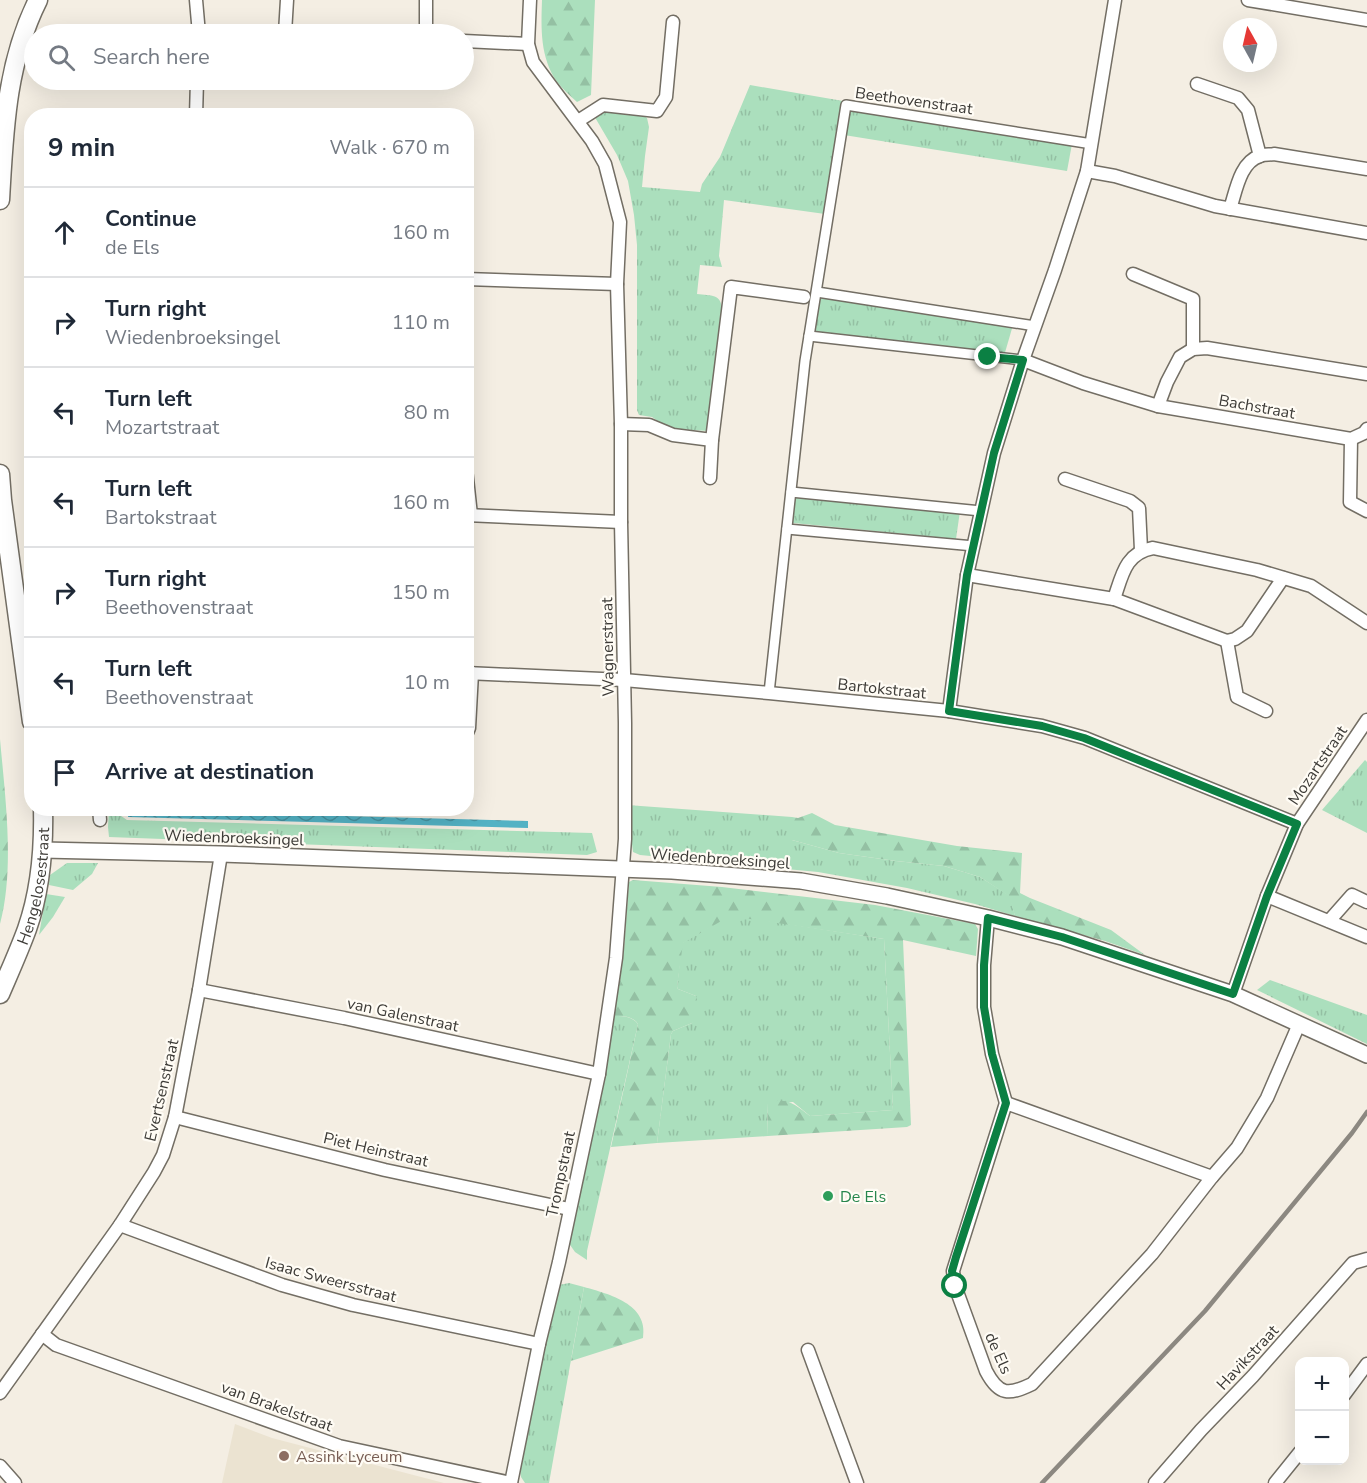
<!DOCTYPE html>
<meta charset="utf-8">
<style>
:root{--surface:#fff;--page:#f2f2f3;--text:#1f2937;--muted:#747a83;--line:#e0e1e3}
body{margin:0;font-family:"Nunito Sans",sans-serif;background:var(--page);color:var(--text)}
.controls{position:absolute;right:18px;bottom:18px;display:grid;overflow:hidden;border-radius:12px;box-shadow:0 6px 24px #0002}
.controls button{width:54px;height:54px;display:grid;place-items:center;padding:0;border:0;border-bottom:2px solid var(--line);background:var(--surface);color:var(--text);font:30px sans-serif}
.compass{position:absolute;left:1223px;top:18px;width:54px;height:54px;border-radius:50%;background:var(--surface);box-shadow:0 6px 24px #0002;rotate:352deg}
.stop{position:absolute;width:18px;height:18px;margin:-14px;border:4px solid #0b8043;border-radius:50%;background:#fff}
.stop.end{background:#0b8043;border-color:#fff;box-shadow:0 2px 6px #0008}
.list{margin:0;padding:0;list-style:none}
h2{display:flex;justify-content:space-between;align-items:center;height:78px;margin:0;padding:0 24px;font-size:26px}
h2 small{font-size:20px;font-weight:400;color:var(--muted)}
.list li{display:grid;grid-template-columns:39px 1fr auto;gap:18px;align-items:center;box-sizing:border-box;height:90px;padding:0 24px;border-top:2px solid var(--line)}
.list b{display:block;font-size:22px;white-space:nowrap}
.list p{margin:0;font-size:20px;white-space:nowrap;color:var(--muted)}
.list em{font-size:20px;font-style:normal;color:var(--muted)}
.icon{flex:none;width:33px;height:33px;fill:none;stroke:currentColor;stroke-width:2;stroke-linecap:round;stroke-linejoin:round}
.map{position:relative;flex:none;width:1367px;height:1483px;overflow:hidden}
.search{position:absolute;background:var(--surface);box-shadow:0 6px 24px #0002;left:24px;top:24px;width:450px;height:66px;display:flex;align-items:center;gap:15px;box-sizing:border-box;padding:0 21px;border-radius:33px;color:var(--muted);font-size:22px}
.panel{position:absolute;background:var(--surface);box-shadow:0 6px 24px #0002;left:24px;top:108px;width:450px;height:708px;border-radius:24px}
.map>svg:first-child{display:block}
.built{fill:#ebe3d1}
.grass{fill:url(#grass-tufts)}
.forest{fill:url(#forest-firs)}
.water{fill:url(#water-waves)}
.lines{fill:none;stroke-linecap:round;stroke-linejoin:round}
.pedestrian-casing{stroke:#736e64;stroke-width:12}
.minor-casing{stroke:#736e64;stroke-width:15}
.tertiary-casing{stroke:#736e64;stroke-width:18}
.secondary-casing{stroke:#736e64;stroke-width:21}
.pedestrian{stroke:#fff;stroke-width:9}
.minor{stroke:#fff;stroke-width:12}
.tertiary{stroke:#fff;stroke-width:15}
.secondary{stroke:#fff;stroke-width:18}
.rail{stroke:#8c8881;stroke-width:4.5}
.route{stroke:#0b8043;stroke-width:8}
.leisure-dot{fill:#2e9e5b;stroke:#fffcf5;stroke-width:2}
.education-dot{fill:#8d6e63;stroke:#fffcf5;stroke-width:2}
.labels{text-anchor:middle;stroke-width:4.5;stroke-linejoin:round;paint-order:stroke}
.street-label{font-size:16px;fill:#3d3b37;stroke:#fffcf5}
.leisure-label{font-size:16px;fill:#27864d;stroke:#fffcf5;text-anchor:start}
.education-label{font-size:16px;fill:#785e54;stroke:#fffcf5;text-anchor:start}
</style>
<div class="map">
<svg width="1367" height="1483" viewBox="0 0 1367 1483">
<defs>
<pattern id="grass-tufts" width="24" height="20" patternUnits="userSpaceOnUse" patternTransform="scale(1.5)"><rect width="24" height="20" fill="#abdfbd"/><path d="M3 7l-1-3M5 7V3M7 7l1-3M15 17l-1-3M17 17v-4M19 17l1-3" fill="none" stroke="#94c0a3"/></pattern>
<pattern id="forest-firs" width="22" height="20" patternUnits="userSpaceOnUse" patternTransform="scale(1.5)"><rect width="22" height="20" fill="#abdfbd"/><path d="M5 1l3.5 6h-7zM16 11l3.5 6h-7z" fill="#94c0a3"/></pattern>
<pattern id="water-waves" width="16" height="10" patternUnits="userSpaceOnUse" patternTransform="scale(1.5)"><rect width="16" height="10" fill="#53b2c4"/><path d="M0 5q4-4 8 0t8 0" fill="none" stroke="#4692a0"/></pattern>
</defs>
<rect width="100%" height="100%" fill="#f4eee3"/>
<path class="built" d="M235,1424L272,1438L444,1483H222Z"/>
<g class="grass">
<path d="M750,85L843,101L825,214L724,200L719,256L722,267L700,265L697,294C711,296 722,293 722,311L709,431L674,429L662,424L652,417L639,415L637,410V245L634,215L628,181L617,155L593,114C604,107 637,111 647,118L649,127L645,156L642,187L700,192L702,184L720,157Z"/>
<path d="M850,109L1072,144L1067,171L844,135L848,111Z"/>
<path d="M819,294L1013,325L1004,356L812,333Z"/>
<path d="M794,493L960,511L956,539L793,523Z"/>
<path d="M1365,760L1367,762V833L1322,810Z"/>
<path d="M627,805L792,817V840L839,853L896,861L944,866L980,877L1010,896L1015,916L975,904L907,888L818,872L640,855L633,852Z"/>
<path d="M109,809H111L127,820L592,833L597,852L587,855L109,837L108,827Z"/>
<path d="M67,863H98L92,874L73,890L49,885L50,875Z"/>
<path d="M46,894L65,897L53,917L39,935Z"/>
<path d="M730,915L884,939L893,1110L810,1116L793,1102L767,1104L768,1136L657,1143L671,1034L673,1031L692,1023L696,996L678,989L677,987L682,943Z"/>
<path d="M1270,980L1367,1015V1044L1257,990Z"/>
<path d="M614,1016C623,1016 632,1016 638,1024L587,1251V1260L575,1252L568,1242Z"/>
<path d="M569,1283L584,1287L549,1483H525L521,1477L519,1465L557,1291L559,1285Z"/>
</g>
<g class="forest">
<path d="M542,0H595L591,95L577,102C570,96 563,89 557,82C540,57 541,29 542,0Z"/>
<path d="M0,739C5,796 15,868 0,924Z"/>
<path d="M812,813L835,825L957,846L1022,853L1020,893L1030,898L1111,930L1145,955L1105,941L1015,916L1009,896L980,877L944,866L896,861L839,853L792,840V817L798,818Z"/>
<path d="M633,880L722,887L875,905L975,924L978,929L976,956L903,940L911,1125L907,1127L768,1136L767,1103C788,1097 794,1104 810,1116L893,1110L884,939L730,916L683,943L677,987L678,989L696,996L697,999L694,1020L692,1023L673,1031L671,1034L657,1143L611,1147L638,1024C633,1016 623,1016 614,1016L624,949L629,882Z"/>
<path d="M584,1287C609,1294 649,1304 643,1338L571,1361Z"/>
</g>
<path class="water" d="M128,810L528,821V828L128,817Z"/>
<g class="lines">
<defs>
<g id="pedestrian">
<path d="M817,292L1035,326"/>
<path d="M809,336L1023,360"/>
<path d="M791,492L981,511"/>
<path d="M787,529L974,546"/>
<path d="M769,693L805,361L846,105L1092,144"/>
</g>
<g id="minor">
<path d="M196,0L199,34"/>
<path d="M426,0V34"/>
<path d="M1248,0L1367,20"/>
<path d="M199,32L313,34"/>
<path d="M285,33L287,0"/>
<path d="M464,41L528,44"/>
<path d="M1197,84L1238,98L1248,110L1260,156"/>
<path d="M196,116L197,80"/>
<path d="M578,121L603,105L657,111L666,97L673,22"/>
<path d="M1087,171L1115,176L1215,206L1367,233"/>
<path d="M1230,209C1236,191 1240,162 1260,156C1264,154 1270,155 1274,154L1367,169"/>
<path d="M1133,274L1193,299V349"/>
<path d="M466,279L617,284"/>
<path d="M1023,360L1083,383L1158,406L1351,439L1364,433L1367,429"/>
<path d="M1158,406L1167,382L1180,357L1193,349L1207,348L1367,374"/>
<path d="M621,424L649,425L673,435L712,440"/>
<path d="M1351,439L1350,502L1367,511"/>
<path d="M466,469L471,515"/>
<path d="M710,478L712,440L731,287L804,297"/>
<path d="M1065,479L1130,501L1139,508L1141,550"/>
<path d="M466,515L621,522"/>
<path d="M967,575L1114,599L1227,641L1235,639L1247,631L1283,578"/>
<path d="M1114,599C1122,576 1125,553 1153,548L1257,570L1311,586L1367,623"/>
<path d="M1227,641L1237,697L1266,711"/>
<path d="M466,673L624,680L769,693L949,711L1042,726L1085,738L1297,824"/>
<path d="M949,711L967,575L994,453L1023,360L1055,270L1087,171L1115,0"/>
<path d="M466,735L469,728L472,673"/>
<path d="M99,808L100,820"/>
<path d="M1267,896L1367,937"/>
<path d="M988,918L984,965V1007L992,1054L1006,1103L953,1271L955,1286L986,1371C999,1396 1009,1395 1032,1384L1152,1254L1212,1177L1237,1148L1267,1098L1299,1024"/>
<path d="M1329,921L1352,895L1367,902"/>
<path d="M199,990L344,1018L599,1074"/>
<path d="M1233,994L1267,896L1297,824L1367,720"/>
<path d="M1006,1103L1212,1177"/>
<path d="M175,1117L385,1170L569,1209"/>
<path d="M120,1225L282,1285L353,1305L539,1344"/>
<path d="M42,1334L56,1345L339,1446L511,1483"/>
<path d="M808,1350L857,1483"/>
<path d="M0,1393L120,1225L154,1172L163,1155L175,1117L199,990L221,854"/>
<path d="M1344,1395L1367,1364"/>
<path d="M0,1466L15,1483"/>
<path d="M511,1483L539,1344L559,1262L599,1074L616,958L625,839V723L621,522V424L617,284L620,222L605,164L592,141L533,62L528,44L530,0"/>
<path d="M1155,1483L1201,1430L1253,1376L1353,1263L1367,1259"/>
<path d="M1275,1483L1300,1452"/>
</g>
<path id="tertiary" d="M43,850L221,854L672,871L801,881L887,896L988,918L1062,937L1233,994L1367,1055"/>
<g id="secondary">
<path d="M0,200C4,130 6,64 38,0"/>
<path d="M0,474L2,500L32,722"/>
<path id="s1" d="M0,994C9,973 19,951 27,929C40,892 44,848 43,808"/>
</g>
</defs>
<use href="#pedestrian" class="pedestrian-casing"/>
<use href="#minor" class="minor-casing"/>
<use href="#tertiary" class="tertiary-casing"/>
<use href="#secondary" class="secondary-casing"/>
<use href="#pedestrian" class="pedestrian"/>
<use href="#minor" class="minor"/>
<use href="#tertiary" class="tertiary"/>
<use href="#secondary" class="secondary"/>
<path class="rail" d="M1042,1483L1205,1311L1352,1133L1367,1112"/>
</g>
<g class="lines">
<path class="route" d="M955,1286L952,1271L956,1257L1006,1103L992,1054L984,1007V965L988,918L1062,937L1233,994L1267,896L1297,824L1084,738L1042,726L949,711L967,575L994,453L1023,360L988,357"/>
</g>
<circle class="leisure-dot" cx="828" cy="1196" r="6"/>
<circle class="education-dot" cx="284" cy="1456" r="6"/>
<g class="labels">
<g class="street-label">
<text transform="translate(914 100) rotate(8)" y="6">Beethovenstraat</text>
<text transform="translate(1257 406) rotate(10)" y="6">Bachstraat</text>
<text transform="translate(607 647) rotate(-91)" y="6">Wagnerstraat</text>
<text transform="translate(882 688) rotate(6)" y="6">Bartokstraat</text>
<text transform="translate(1317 765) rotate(-56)" y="6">Mozartstraat</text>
<text transform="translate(234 837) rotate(2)" y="6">Wiedenbroeksingel</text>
<text transform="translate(720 858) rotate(4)" y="6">Wiedenbroeksingel</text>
<text dy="6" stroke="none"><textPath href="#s1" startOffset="114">Hengelosestraat</textPath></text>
<text transform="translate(403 1014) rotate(12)" y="6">van Galenstraat</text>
<text transform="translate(161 1090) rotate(-77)" y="6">Evertsenstraat</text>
<text transform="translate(376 1149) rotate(13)" y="6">Piet Heinstraat</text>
<text transform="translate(560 1174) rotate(-78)" y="6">Trompstraat</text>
<text transform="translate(331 1279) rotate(15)" y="6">Isaac Sweersstraat</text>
<text transform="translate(999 1353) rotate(66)" y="6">de Els</text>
<text transform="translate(1247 1357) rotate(-47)" y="6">Havikstraat</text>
<text transform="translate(277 1406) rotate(20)" y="6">van Brakelstraat</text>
</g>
<g class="leisure-label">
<text x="840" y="1202">De Els</text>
</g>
<g class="education-label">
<text x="296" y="1462">Assink Lyceum</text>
</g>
</g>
</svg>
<div class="controls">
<button>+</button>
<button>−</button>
</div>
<svg class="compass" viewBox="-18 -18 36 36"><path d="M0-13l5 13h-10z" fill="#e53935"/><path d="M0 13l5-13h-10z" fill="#747a83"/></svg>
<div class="stop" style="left:955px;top:1286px"></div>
<div class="stop end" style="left:988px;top:357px"></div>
<div class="search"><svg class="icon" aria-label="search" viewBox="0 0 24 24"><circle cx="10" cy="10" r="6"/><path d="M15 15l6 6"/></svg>Search here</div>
<section class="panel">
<h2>9 min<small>Walk · 670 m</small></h2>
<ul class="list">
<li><svg class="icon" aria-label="ahead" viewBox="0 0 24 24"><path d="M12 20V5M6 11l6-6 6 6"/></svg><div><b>Continue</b><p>de Els</p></div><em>160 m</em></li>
<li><svg class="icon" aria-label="right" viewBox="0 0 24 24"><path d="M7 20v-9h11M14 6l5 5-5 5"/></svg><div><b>Turn right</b><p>Wiedenbroeksingel</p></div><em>110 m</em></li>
<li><svg class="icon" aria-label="left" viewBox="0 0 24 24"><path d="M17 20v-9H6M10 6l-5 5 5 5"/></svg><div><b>Turn left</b><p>Mozartstraat</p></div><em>80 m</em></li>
<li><svg class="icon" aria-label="left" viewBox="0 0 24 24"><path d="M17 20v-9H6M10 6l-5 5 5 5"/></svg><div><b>Turn left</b><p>Bartokstraat</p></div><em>160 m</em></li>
<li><svg class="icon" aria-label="right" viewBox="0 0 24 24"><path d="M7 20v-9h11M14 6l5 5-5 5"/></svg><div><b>Turn right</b><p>Beethovenstraat</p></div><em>150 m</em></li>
<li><svg class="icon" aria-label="left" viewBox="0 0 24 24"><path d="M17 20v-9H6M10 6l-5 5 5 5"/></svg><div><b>Turn left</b><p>Beethovenstraat</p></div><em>10 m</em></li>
<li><svg class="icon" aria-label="arrive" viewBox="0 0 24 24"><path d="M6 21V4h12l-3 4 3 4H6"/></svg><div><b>Arrive at destination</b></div></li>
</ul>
</section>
</div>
